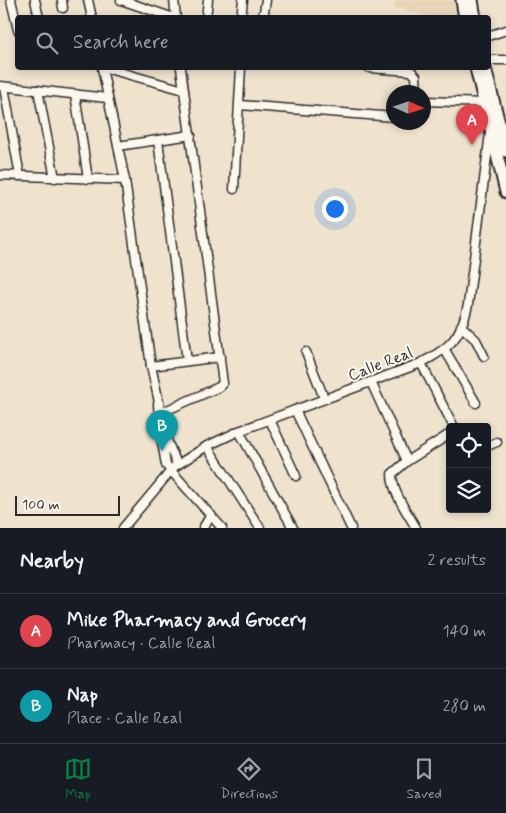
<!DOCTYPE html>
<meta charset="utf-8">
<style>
:root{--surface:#171b24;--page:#242831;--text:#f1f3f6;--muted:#9ea1a6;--line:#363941;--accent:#0b8043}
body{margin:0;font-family:Mynerve,sans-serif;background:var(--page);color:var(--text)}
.controls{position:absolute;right:15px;bottom:15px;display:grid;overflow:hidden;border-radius:5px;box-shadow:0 2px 8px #0003}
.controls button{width:45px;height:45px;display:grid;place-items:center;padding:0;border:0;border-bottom:1px solid var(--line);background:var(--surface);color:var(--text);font:25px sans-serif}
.compass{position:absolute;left:386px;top:85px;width:45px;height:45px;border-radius:50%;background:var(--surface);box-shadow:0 2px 8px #0003;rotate:93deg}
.scale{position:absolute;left:15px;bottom:12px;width:105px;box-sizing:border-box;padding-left:5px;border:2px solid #2b2b2b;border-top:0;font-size:14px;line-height:18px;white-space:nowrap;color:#2b2b2b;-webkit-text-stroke:4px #fbf7ec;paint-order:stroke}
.you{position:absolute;left:334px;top:208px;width:18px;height:18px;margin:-12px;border:4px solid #fff;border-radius:50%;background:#1a73e8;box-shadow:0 0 0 8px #1a73e833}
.badge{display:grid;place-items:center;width:32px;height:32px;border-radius:50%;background:var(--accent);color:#fff;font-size:16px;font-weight:700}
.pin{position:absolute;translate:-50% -41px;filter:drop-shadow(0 1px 2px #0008)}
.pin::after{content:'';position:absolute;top:26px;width:18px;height:15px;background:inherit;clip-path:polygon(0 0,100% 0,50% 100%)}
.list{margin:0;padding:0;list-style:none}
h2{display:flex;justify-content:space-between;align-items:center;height:65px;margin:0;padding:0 20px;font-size:21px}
h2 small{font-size:16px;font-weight:400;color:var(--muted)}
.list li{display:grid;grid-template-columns:32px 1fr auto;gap:15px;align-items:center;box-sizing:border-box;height:75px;padding:0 20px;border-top:1px solid var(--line)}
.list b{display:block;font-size:19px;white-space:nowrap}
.list p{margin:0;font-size:16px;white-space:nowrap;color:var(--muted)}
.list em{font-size:16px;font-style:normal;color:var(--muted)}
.icon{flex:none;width:28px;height:28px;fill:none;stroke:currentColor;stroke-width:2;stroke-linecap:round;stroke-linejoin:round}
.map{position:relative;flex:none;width:506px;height:528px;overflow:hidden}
.search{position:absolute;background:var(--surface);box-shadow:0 2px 8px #0003;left:15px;right:15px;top:15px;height:55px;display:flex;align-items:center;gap:12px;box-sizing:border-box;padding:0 18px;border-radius:5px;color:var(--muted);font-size:19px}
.sheet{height:215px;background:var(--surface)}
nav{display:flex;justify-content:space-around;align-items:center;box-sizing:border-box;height:70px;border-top:1px solid var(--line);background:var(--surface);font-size:14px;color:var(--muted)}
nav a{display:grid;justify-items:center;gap:2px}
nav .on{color:var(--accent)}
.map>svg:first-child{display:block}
.built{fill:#e6d5b8}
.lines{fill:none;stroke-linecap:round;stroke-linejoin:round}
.minor-casing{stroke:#2b2b2b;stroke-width:11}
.highway-casing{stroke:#2b2b2b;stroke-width:15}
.minor{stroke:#fbf7ec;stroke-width:8}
.highway{stroke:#fbf7ec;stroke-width:11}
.labels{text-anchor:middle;stroke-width:4;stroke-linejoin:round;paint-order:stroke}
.street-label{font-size:16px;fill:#2b2b2b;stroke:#fbf7ec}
</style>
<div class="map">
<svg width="506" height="528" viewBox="0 0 506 528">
<rect width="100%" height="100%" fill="#efe3cd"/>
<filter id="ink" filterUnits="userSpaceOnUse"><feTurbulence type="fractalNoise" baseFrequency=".02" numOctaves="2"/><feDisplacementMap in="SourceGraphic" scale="10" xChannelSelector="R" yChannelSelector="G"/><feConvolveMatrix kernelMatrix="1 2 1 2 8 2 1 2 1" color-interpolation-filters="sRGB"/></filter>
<g filter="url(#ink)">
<path class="built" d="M396,0H455L458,17H429L394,7Z"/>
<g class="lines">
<defs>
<g id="minor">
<path d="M11,0L18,30"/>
<path d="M35,0L39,18"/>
<path d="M62,0L63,8"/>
<path d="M88,0L92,18"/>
<path d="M121,0L174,18"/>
<path d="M174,0L176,18"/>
<path d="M206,18L208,0"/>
<path d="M241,18L243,0"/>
<path d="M263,18L266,0"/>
<path d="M488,36L506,30"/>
<path d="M488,60H506"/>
<path d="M102,68L125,180L151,366L220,357"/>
<path d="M105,68L184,90"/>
<path d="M369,68L411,71L416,76L417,92"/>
<path d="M0,86L107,98"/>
<path d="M4,87L20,176"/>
<path d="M38,90L55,178"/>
<path d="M75,94L88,179"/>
<path d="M424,101L485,103"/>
<path d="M240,105L394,117"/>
<path d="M158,140L187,361"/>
<path d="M118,146L191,135"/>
<path d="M0,175L125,180"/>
<path d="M234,189L241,68"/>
<path d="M461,326L476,340L484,356"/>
<path d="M445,350L476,403"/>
<path d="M306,352L324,398"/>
<path d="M421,363L454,427"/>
<path d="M151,366L168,443L177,464"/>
<path d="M371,382L407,461"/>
<path d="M158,404L160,430L166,465L222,528"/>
<path d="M295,410L351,528"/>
<path d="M158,414L219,387L223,383L181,68"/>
<path d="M270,420L296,476"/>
<path d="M239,431L293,528"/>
<path d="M207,446L260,528"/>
<path d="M487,446L497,442"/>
<path d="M123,528L174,467L207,446L239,431L421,363C450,348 461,338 468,305L490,133"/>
<path d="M203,528L211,515"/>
<path d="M416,528C407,512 392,492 392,474L407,461L450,434"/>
</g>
<g id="highway">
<path d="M462,0L465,18"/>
<path d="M472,0L475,18"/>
<path d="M476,68L506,192"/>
<path d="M485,68L506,151"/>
</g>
</defs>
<use href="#minor" class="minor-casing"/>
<use href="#highway" class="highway-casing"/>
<use href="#minor" class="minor"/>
<use href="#highway" class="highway"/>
</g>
</g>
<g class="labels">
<g class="street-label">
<text transform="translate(380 363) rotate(-21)" y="6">Calle Real</text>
</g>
</g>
</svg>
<div class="controls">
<button><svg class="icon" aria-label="locate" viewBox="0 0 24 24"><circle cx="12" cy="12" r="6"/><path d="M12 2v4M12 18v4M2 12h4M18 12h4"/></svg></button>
<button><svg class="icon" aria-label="layers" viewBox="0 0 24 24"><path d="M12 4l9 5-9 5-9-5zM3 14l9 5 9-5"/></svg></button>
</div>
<svg class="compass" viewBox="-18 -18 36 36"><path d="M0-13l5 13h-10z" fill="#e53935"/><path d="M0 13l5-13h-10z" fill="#9ea1a6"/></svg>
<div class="scale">100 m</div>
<div class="you"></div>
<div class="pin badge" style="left:472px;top:145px;background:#e0444e">A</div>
<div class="pin badge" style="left:162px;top:451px;background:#0f9aa8">B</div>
<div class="search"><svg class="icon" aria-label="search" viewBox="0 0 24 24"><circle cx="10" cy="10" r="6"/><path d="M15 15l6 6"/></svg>Search here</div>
</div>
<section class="sheet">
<h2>Nearby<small>2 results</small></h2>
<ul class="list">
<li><span class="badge" style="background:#e0444e">A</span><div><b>Mike Pharmacy and Grocery</b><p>Pharmacy · Calle Real</p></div><em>140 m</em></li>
<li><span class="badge" style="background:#0f9aa8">B</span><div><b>Nap</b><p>Place · Calle Real</p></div><em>280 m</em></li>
</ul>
</section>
<nav>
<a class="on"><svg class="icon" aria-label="map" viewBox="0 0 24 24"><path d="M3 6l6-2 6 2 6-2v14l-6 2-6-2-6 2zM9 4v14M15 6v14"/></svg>Map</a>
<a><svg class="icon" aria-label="directions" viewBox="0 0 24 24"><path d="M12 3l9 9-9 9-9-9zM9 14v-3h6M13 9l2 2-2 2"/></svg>Directions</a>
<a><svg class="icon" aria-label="saved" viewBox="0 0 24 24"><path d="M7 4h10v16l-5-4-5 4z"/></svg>Saved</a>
</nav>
